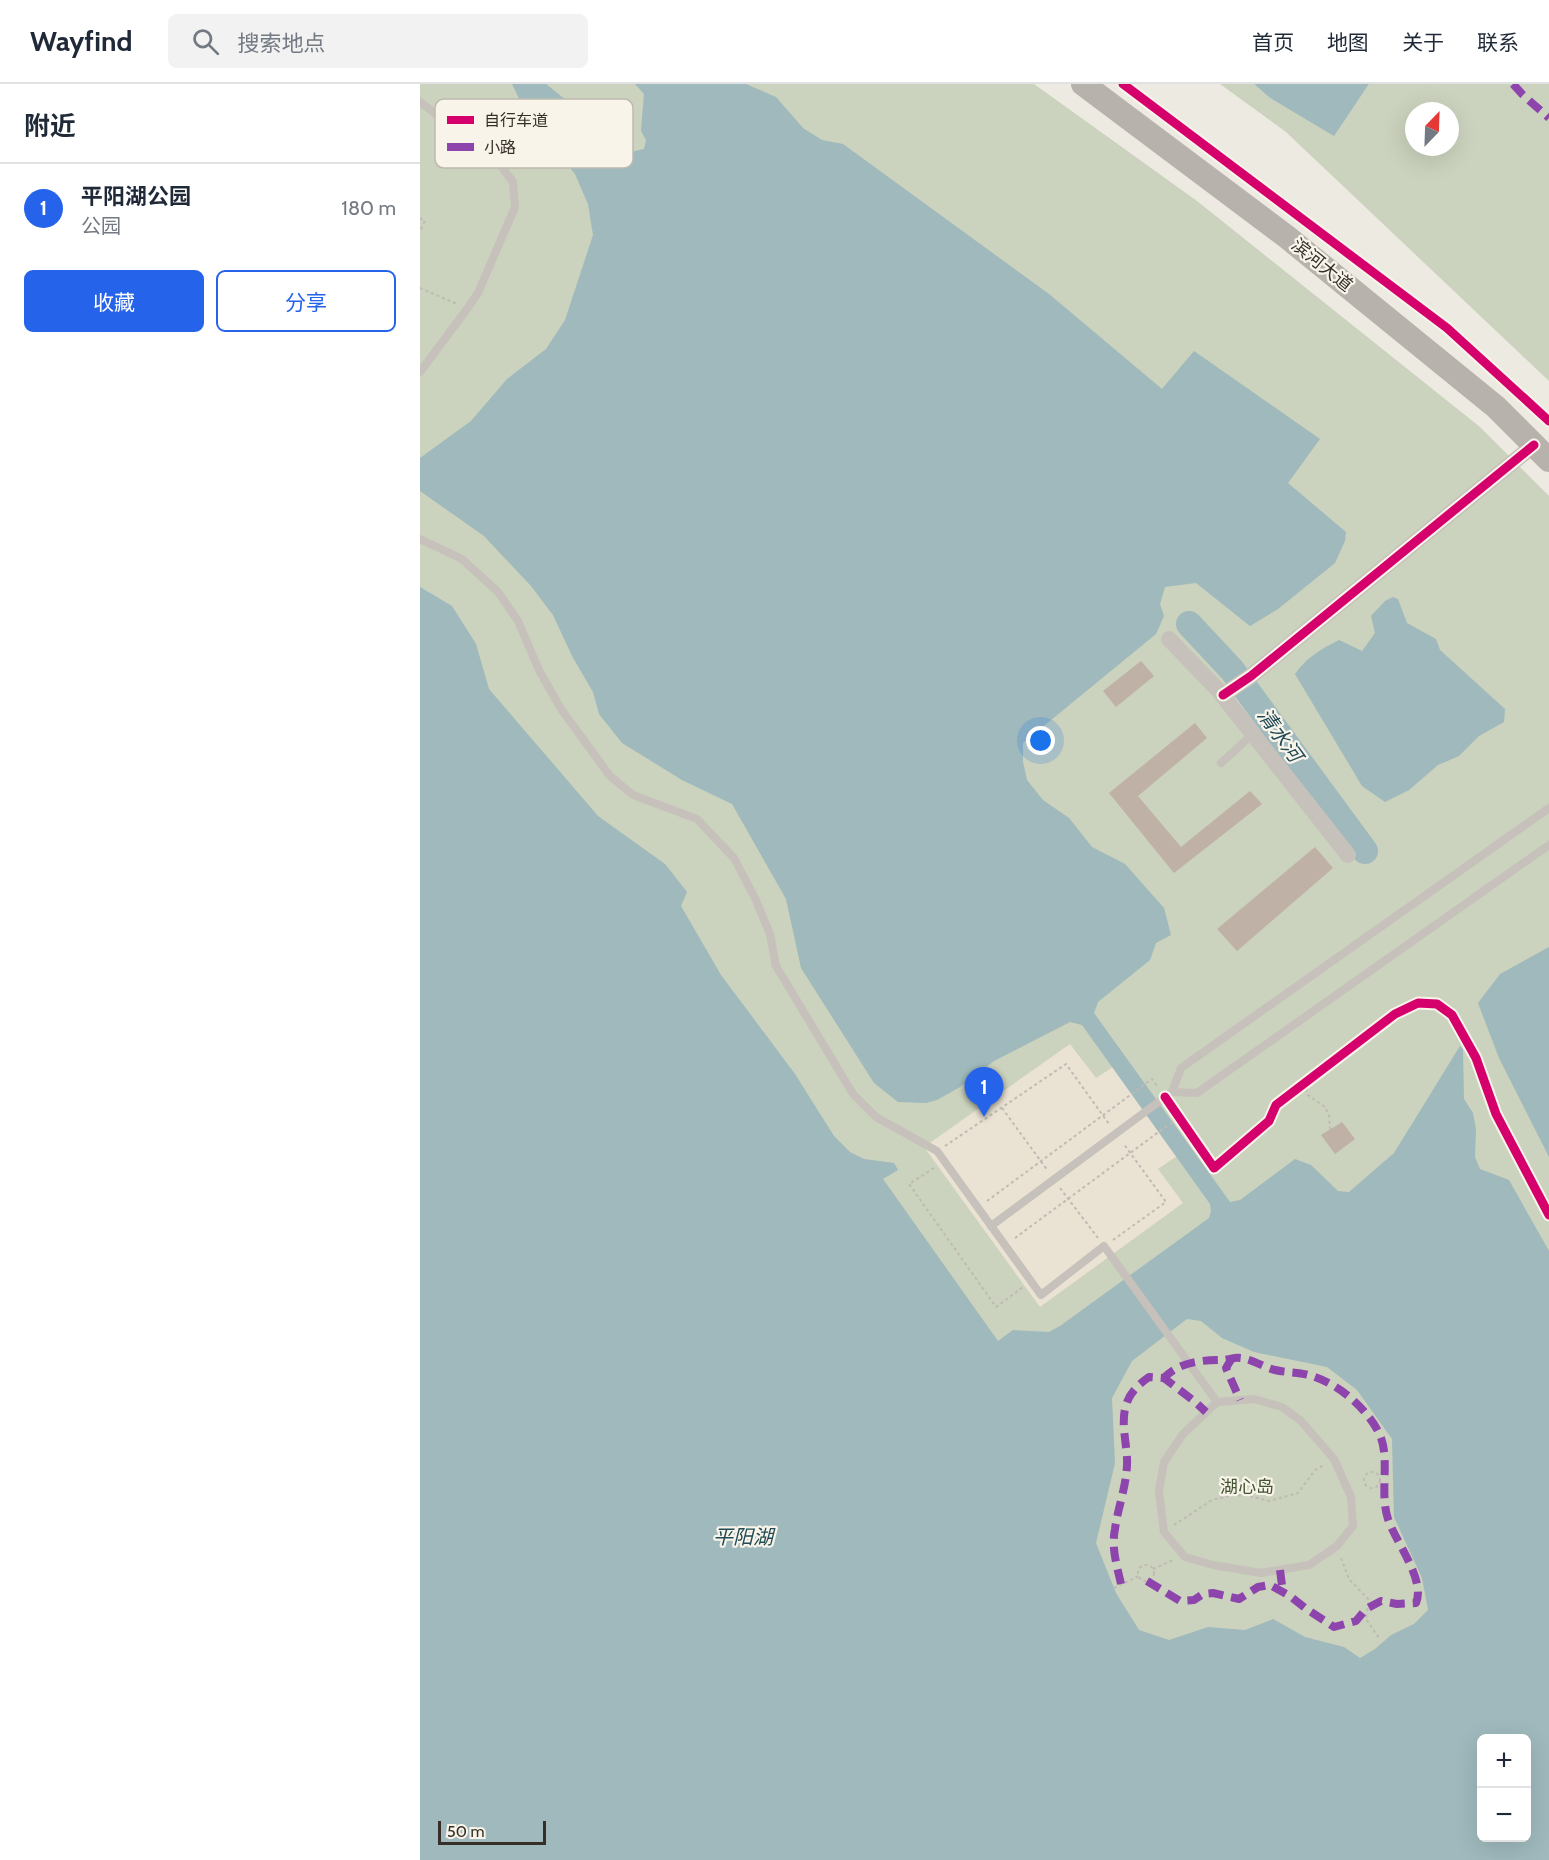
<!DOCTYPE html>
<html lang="zh">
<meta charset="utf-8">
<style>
:root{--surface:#fff;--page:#f2f2f3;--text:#1f2937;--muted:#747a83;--line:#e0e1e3;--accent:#2563eb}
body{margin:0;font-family:Cabin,"Noto Sans SC",sans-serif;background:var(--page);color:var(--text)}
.controls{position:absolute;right:18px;bottom:18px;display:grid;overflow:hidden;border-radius:9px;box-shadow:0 6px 24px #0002}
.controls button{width:54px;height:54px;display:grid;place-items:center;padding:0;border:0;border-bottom:2px solid var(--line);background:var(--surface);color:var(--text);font:30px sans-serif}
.compass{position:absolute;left:985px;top:18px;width:54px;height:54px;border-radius:50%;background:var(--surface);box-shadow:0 6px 24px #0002;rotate:23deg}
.scale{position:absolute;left:18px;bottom:15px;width:108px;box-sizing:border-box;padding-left:6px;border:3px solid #362f29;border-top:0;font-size:16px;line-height:21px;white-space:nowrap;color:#362f29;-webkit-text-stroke:4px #f9f4ea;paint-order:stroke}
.you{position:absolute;left:621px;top:657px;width:21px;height:21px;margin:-15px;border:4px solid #fff;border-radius:50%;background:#1a73e8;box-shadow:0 0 0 9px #1a73e833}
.badge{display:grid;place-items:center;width:39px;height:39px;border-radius:50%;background:var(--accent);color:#fff;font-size:20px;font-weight:700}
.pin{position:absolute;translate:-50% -50px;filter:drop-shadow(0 2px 3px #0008)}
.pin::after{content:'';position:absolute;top:32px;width:21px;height:18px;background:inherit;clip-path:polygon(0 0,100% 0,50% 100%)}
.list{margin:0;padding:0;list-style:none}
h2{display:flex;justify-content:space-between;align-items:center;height:78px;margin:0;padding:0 24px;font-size:26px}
h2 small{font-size:20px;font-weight:400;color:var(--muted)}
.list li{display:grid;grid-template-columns:39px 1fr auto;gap:18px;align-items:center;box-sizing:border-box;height:90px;padding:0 24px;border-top:2px solid var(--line)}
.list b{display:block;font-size:22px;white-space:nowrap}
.list p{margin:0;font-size:20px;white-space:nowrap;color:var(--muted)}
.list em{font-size:20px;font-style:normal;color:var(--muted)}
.actions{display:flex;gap:12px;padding:18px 24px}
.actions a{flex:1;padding:14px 0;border:2px solid var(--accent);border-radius:9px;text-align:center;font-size:21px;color:var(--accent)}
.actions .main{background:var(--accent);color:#fff}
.icon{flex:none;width:33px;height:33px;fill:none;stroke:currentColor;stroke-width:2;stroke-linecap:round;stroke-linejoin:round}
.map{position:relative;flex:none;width:1129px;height:1776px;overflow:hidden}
header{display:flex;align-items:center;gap:36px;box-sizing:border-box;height:84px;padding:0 30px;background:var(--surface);border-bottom:2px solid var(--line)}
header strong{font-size:28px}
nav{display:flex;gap:33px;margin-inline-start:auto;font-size:21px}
.search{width:420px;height:54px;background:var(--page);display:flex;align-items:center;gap:15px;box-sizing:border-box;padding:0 21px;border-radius:9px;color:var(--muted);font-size:22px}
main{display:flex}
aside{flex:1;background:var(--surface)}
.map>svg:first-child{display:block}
.green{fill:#cbd2bd;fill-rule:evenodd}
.plaza{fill:#eae3d3}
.water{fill:#9fb9bc;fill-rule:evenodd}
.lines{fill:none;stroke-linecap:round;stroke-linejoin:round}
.river{stroke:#9fb9bc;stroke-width:26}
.building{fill:#bfb1a5}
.path{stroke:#bfbab4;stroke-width:2;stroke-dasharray:3 3;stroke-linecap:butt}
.service{stroke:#c6c1bb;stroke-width:8}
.minor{stroke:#c6c1bb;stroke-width:16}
.secondary{stroke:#b7b2ac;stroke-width:24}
.quiet{stroke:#8e44ad;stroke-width:8;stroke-dasharray:15 8;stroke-linecap:butt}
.cycleway-casing{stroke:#f9f4ea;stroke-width:13}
.cycleway{stroke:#d6006c;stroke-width:9}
.labels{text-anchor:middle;stroke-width:4.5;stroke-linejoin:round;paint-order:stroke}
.street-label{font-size:18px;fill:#362f29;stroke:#f9f4ea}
.park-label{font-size:18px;fill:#41532f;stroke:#f9f4ea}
.water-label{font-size:20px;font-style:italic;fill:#214b56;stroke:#f9f4ea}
.key{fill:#f9f4ea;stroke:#beb9b0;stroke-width:1.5}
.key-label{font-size:16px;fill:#362f29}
</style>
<header>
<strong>Wayfind</strong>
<div class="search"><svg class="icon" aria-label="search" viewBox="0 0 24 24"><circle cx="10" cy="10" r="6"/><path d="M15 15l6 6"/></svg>搜索地点</div>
<nav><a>首页</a><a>地图</a><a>关于</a><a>联系</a></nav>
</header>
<main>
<aside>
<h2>附近<small></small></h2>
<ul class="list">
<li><span class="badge">1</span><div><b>平阳湖公园</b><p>公园</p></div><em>180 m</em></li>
</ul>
<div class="actions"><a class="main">收藏</a><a>分享</a></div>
</aside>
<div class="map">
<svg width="1129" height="1776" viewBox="0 0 1129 1776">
<rect width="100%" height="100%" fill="#edeae2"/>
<g class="green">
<path d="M0,0H614L777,117L1060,343L1129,412V1776H0ZM1062,1654H1106V1754H1062Z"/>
<path d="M800,0H834L850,14L914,51L949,0H1129V297L866,48ZM994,27H1030V63H994Z"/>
</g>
<path class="plaza" d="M650,960L676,994L693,983L749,1061L757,1072L738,1085L763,1119L620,1223L504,1063Z"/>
<g class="water">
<path d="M92,0H126L211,68L224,65L226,56L221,47L224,10L215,0H326L356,13L383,44L402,56L423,60L629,210L742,305L774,267L900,355L868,399L926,448L925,457L915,479L858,525L830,542L776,499L745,503L740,520L744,532L736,550L603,659V678L607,696L623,716L649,734L672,763L705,780L744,824L751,851L736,859L730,876L678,918L674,929L810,1118L820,1116L875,1075L891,1081L918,1107L929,1108L974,1069L1040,962L1043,965L1044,1015L1053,1029L1056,1045L1055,1073L1060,1085L1089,1096L1129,1167V1776H0V503L32,522L56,560L69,605L178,732L245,780L267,808L261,822L301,891L375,990L414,1052L430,1068L444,1075L474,1079L478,1086L463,1095L578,1257L593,1246L629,1248L640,1242L789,1134L791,1127L790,1120L662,941L650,938L574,977L540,1003L517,1016L506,1019L478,1018L454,999L381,884L366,815L312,720L262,696L202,659L179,630L173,608L152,572L133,531L111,502L64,452L0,407V374L51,337L87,295L126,265L145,236L173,151L168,120L155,90L108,33ZM767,1235L781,1237L802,1254L834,1268L907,1283L937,1306L972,1355L974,1433L1002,1494L1008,1526L994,1540L971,1551L955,1565L940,1574L924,1563L885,1553L853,1535L825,1546L788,1543L749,1556L719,1546L696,1509L676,1459L695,1379L692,1314L712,1277ZM1062,1654H1106V1754H1062Z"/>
<path d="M834,0H949L914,52L850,14Z"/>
<path d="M973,513L978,515L987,539L1016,555L1020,566L1085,625L1084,638L1059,652L1039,672L1018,681L989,706L965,718L942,702L875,590C886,574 901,565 919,556L942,567L955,549L951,532L965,517Z"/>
<path d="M1129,863V1073L1079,974L1058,919L1080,890Z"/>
</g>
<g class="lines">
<path class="river" d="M769,540L812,586L945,767"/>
</g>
<g class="building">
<path d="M721,577L734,592L696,623L683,607Z"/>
<path d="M775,639L787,654L718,712L761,763L830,707L842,720L754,789L689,709Z"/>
<path d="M895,763L913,784L817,867L797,845Z"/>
<path d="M922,1038L935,1055L915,1070L901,1051Z"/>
</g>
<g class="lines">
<g class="path">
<path d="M0,134L5,137L0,147"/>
<path d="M0,204L37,220"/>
<path d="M884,999L888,1011L905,1023L909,1031L910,1045"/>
<path d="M582,1024L628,1087"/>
<path d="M525,1062L646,980L689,1040"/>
<path d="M514,1084L489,1100L576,1223L603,1203"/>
<path d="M640,1104L678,1154"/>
<path d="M567,1117L732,995L738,1003"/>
<path d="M595,1154L759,1033"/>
<path d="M693,1156L746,1118L703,1059"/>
<circle cx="952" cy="1396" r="8"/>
<path d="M754,1441L792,1416L812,1411L830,1412L849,1417L878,1409L895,1386L904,1381"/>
<path d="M921,1474L929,1495L949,1516L946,1535L959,1554"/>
<circle cx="726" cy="1489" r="8"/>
<path d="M733,1485L753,1476"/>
<path d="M694,1504L719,1492"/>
</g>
<g class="service">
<path d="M0,18L78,78L93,98L95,123L58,209L47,225L0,288"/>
<path d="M0,455L42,475L78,508L98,537L119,586L141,625L190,692L213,711L277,735L314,774L335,814L350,850L356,882L433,1010L456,1033L517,1067L621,1211L684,1162L797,1318L834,1315L862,1323L881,1337L914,1375L931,1413L933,1442L917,1462L889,1481L841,1489L793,1481L765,1473L744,1448L739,1407L744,1378L763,1350L797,1318"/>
<path d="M801,679L833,650"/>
<path d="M752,1008L777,1009L1129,761"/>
<path d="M571,1142L752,1008L761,984L1129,724"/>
</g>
<g class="minor">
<path d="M749,555L799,607L928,771"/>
<path d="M803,611L831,592L1114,361"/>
</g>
<path class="secondary" d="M663,0L867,153L1076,323L1129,376"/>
<g class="quiet">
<path d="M1093,0L1103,11L1129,34"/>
<path d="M812,1274L806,1284L820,1316"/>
<path d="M860,1486L863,1509"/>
<path d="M727,1497L760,1517L774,1516L783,1510L793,1509L819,1515L838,1503L850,1501L870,1512L885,1524L914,1543L936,1537L946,1525L961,1517L977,1520L996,1519C1006,1496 975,1457 968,1435C959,1408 971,1373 959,1349C947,1325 921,1302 895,1293C882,1288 868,1289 855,1286C843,1283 832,1275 820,1274C815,1273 808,1276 802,1276C781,1276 759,1278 744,1294"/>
<path d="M701,1500C697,1482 691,1464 695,1445C698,1423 706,1404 707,1381C708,1362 700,1341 706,1321C710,1308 719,1300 729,1293L744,1294L774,1317L786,1328"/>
</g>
<defs>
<g id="cycleway">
<path d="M703,0L1027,244L1129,337"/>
<path d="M803,611L831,592L1114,361"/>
<path d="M745,1013L794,1084L849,1037L856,1021L975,930L998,919L1017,920L1032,931L1056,974L1076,1030L1129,1131"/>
</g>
</defs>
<use href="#cycleway" class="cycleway-casing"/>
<use href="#cycleway" class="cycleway"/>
</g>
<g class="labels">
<g class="street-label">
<text transform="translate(902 181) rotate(39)" y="6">滨河大道</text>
</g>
<g class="park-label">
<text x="827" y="1409">湖心岛</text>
</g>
<g class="water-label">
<text transform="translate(860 651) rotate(54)" y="7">清水河</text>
<text x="323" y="1460">平阳湖</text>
</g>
</g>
<rect x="15" y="15" width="198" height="69" rx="9" class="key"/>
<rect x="27" y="32" width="27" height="8" fill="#d6006c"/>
<rect x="27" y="59" width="27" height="8" fill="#8e44ad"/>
<g class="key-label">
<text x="64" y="42">自行车道</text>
<text x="64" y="69">小路</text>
</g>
</svg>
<div class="controls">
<button>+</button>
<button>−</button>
</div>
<svg class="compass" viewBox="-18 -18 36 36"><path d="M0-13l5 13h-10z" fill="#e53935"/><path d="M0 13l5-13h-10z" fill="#747a83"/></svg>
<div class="scale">50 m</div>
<div class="you"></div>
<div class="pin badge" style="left:564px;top:1033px">1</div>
</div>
</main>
